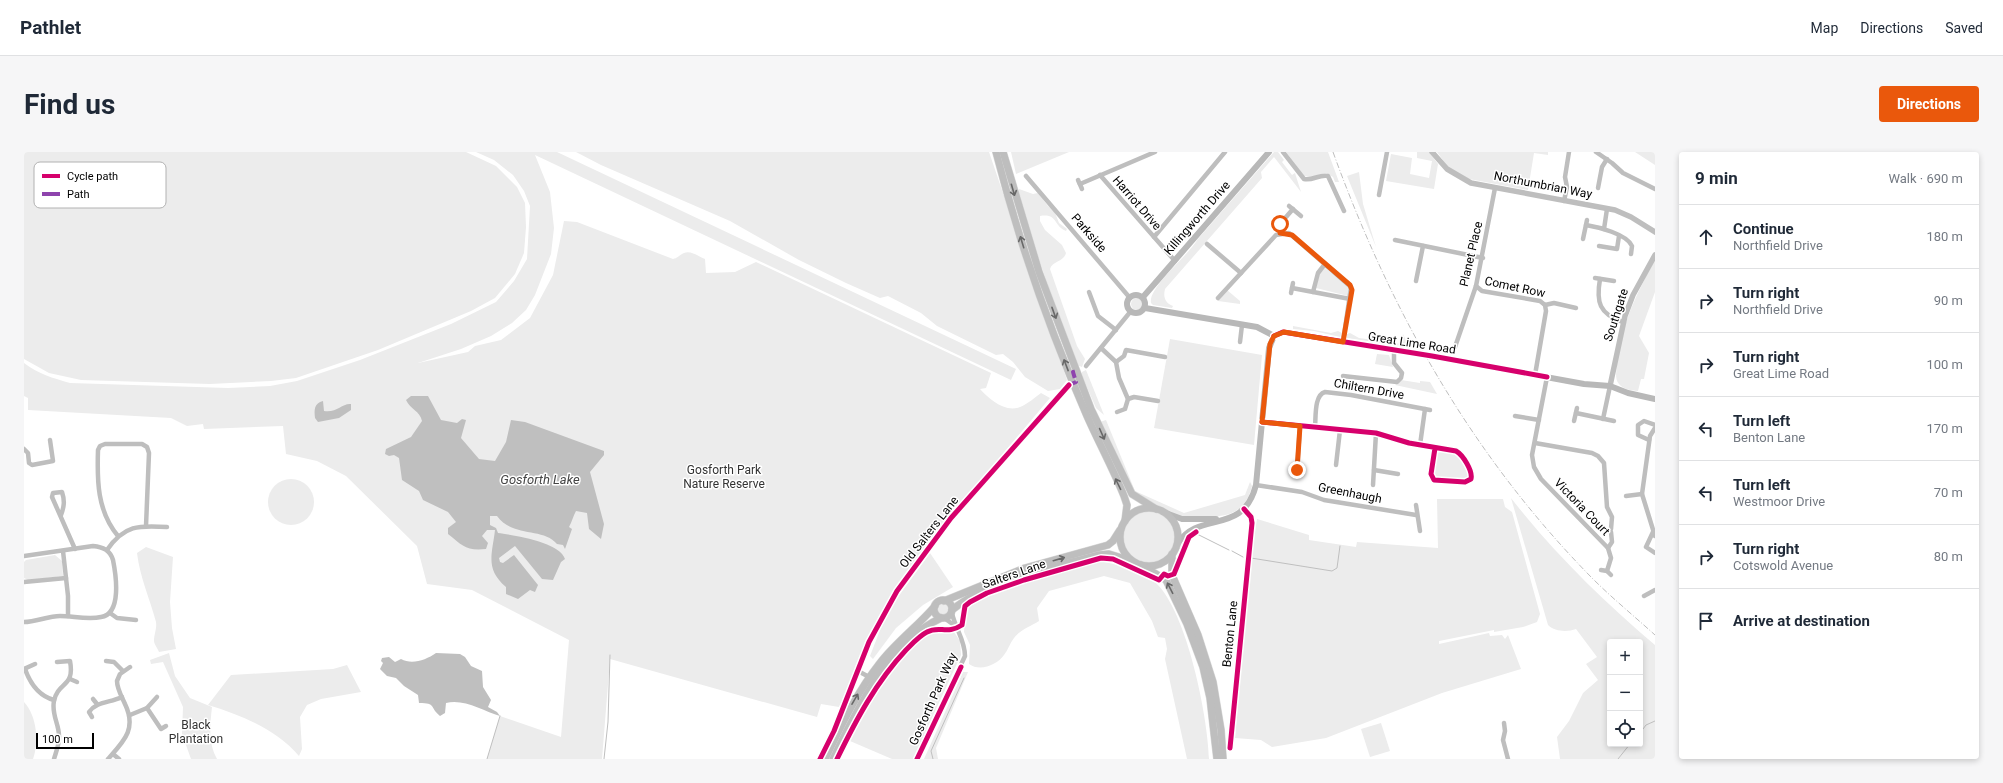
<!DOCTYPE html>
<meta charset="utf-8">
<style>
:root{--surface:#fff;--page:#f6f6f7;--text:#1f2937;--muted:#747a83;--line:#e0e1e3;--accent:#ea580c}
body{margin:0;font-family:Roboto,sans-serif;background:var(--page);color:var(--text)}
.controls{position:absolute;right:12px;bottom:12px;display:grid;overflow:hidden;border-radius:4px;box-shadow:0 2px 6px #0003}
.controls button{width:36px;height:36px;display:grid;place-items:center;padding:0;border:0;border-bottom:1px solid var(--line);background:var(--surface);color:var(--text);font:20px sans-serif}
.scale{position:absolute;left:12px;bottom:10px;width:58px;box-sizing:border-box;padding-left:4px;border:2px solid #000;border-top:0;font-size:11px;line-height:14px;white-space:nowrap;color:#000;-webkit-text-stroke:3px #fff;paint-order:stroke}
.stop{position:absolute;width:12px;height:12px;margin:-9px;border:3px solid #ea580c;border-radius:50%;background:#fff}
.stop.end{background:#ea580c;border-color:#fff;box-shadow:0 1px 4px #0008}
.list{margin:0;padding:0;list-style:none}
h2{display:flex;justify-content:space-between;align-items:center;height:52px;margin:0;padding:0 16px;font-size:17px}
h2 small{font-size:13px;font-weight:400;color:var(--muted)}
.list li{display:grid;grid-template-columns:26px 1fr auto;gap:12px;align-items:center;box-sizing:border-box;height:64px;padding:0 16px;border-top:1px solid var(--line)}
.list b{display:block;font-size:15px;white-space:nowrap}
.list p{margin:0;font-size:13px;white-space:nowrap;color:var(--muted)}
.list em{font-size:13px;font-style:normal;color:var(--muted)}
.icon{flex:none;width:22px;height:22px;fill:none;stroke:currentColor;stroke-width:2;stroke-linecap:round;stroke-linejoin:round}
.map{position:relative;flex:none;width:1631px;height:607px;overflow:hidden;border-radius:4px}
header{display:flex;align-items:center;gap:24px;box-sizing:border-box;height:56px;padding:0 20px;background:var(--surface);border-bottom:1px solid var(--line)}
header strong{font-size:19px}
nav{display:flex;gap:22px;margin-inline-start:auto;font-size:14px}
.intro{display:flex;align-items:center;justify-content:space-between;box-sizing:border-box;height:96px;padding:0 24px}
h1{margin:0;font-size:28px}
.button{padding:10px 18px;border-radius:4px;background:var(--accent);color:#fff;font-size:14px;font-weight:700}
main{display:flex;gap:24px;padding:0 24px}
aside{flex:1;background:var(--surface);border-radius:4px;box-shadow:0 2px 6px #0003}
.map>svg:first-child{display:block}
.green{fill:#ececec;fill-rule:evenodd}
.water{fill:#bfbfbf}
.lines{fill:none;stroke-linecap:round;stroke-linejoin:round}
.stream{stroke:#bfbfbf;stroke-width:1}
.primary-casing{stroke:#dbdbdb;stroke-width:8}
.minor{stroke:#bebebe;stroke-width:4.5}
.tertiary{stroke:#bebebe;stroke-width:5.5}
.secondary{stroke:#b8b8b8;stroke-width:6}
.primary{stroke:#bebebe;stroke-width:7}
.rail{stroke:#bebebe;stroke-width:1;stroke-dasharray:6 2 1 2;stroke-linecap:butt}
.quiet{stroke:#8e44ad;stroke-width:4;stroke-dasharray:8 4;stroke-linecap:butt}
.cycleway-casing{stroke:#fff;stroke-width:8}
.cycleway{stroke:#d6006c;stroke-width:5}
.oneway{stroke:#686868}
.route{stroke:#ea580c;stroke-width:5}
.labels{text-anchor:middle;stroke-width:3;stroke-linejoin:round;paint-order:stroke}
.street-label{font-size:12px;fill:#000;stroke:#fff}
.park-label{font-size:12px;fill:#333;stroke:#fff}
.water-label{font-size:13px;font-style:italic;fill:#444;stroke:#fff}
.key{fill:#fff;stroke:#b2b2b2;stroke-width:1}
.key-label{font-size:11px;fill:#000}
</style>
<header>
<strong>Pathlet</strong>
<nav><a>Map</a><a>Directions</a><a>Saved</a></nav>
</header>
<div class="intro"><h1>Find us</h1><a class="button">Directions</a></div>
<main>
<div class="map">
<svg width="1631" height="607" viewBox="0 0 1631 607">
<rect width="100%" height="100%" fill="#fff"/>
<g class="green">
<path d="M0,0H442L472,14L493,35L501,51L502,75L500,101L491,122L471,146L447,159L354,198L272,226L247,229L186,232L57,228L25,221L0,207Z"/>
<path d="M452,0H533L992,217L987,228L511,3L526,40L530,76L527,102L511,143L502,158L488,171L467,184L437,197L394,211L444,200L451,194L477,188L506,166L529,123L540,69L553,70L649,107C654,106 655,103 660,101C667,98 675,105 681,107L682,121L711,120L732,110L967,221L962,236L956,237C965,247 981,261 996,255C1004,252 1011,245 1017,241L1026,246L911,382L884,418L862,452L815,555L797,552L793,565L586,507L578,607H463L476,564L537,585L545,488L448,438L403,432L393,394L322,324L293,309L262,302L259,274L180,277L179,272L163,274L147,266L4,258V246L0,244V211C14,222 29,226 46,231L204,236L246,234L273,229L336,208L427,172L472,150L490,129L503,107L506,54L500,39L489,23L470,8Z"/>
<path d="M552,0H965L1043,228L1036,237L1024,239L1001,225L989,210L979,202L972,203L913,174L897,161L864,144L856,146L822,131L775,108L706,69L577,13Z"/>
<path d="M987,0H1045L992,22Z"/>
<path d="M1250,0H1254L1260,8L1258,10L1268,23L1271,21L1277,40L1250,5L1237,20L1238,26L1141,137C1139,145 1141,151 1149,154L1148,156L1129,153L1127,151C1124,135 1165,103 1173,88Z"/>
<path d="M1262,0H1304L1315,30H1311L1309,25L1302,21L1287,25L1280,24Z"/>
<path d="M1393,0H1405L1414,12L1410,37L1362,29L1367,2L1388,6L1386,22L1405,26L1408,9L1393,6Z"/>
<path d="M1413,0H1524V3L1510,1L1504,38L1445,27L1424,15Z"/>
<path d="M1611,0H1631V13Z"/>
<path d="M1335,20L1339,52L1352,95L1323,24Z"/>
<path d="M995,37L1009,42L1014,41L1024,54L1030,58L1035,71L1043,77L1042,79C1029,74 1034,61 1016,64V69L1021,78L1038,93L1042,101C1040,110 1028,109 1026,117L1053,194L1061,207L1058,215L1053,213C1032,157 1011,99 994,41Z"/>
<path d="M1631,108V140L1615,184L1625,201L1620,227H1617L1614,239C1607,238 1600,238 1595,232C1590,226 1593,218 1593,211C1597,173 1613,141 1631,108Z"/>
<path d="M1301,116L1325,135L1324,144L1292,136L1296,121Z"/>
<path d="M1203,138L1216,149V152L1194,149Z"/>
<circle cx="1113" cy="152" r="6"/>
<path d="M1269,174L1307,181L1314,179L1318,181L1316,185L1290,179L1269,177Z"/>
<path d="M1326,181L1335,186L1377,192L1379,182L1385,195L1323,186V182Z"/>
<path d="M1146,187L1238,203L1230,293L1130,276Z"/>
<path d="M1353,202L1365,203L1369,215L1351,212Z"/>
<path d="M1062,218L1080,263L1072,256L1058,224V220Z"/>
<path d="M1377,228L1396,231V229L1406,230L1413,242L1371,233Z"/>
<path d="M1082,268L1111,339L1160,361L1221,343L1226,330L1228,334C1221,361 1205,365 1179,365C1171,365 1163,366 1155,364C1142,360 1130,353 1118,348L1113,345L1076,270Z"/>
<path d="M1416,299C1436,302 1436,304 1446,321L1445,325L1441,328L1411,327C1408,320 1410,303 1416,299Z"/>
<circle cx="267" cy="350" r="23"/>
<path d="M1487,346C1529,400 1579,449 1631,493V607H1536L1533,585L1545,569L1559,541L1574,528L1562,512L1573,505L1552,477C1544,480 1531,480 1524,473ZM1586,490H1616V592H1586Z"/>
<path d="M1413,347H1479L1481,355L1488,360L1516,462L1513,470L1499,475L1470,480V478L1415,489V492L1465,481L1466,484L1478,483L1481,487L1484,483L1497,517L1418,541L1302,586L1248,595L1237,588L1211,586L1225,417L1233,367L1285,383V388L1332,395L1333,390L1414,396Z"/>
<circle cx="1125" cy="385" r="26"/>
<path d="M122,395L149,405L146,450L148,476L152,497L135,500C134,497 130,492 130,489C130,482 133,477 132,470C126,447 116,426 113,401Z"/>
<path d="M906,401L929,435L899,453L872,476L849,507L846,504L863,460Z"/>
<path d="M31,403L38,409L39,424L4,428L0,426V410L2,408Z"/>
<path d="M1073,409C1090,411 1119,419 1132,431C1163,460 1184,565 1185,607H1163L1141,507L1143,497L1141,486L1134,485L1128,469L1106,431L1080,424L1025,439L1013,456L1015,469C1007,474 996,478 990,486C986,491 984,498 980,503C973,513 956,520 945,512L946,493L940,480L941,458L963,443L996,430Z"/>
<circle cx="919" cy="457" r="6"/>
<path d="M907,480H930L936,489L937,503L889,607H868L826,589C844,548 871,507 907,480Z"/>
<path d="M145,501L151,524L166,546L188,555C186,573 184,591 193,607H167L158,582L159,555L139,510L127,512L126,508Z"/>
<path d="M323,513L337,540L297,547L283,553L276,565L278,597L275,604C252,577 217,563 184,553L207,523L309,517Z"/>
<path d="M939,520H944L912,596L914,607H900Z"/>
<path d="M0,550C13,564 15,590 9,607H0Z"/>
<path d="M1357,571L1366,599L1346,605L1337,577Z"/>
</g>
<g class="water">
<path d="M387,244H404L417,268L433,271L438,267L442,268L437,286L455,307L471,309L482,290L487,268L501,270L580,299V303L566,320L580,372L577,387L565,377L563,361L552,359C549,364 548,370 545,375L548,377L541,397L539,393L533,392C519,375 489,386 473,364H466V373L472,376L474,381C490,383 536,390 541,407L537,410L529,428L518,427L491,394L475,406L476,410L479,411L490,403L514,433L511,440L506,438L494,447L482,442V435C461,417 468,403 471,378H463L458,384L464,391L462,397C442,399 439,394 424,382V376L432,370L424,360L399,348L395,339L378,328L375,306L370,303L365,304L361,302L362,297L387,285L398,269C396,259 386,257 382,248Z"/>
<path d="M299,249L300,259C313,261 318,251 327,252V258L315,266L294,270L291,266C290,258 290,251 299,249Z"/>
<path d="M412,501L436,502L441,505L447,514L458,519L459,535L467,548L464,555L473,560L476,564C460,559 439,546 422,551L421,561L416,564C405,555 413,551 395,551L394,543L380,534L372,526L363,524L356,517L359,511L357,509L358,506L365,505L371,510L377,507C388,513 402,508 412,501Z"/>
</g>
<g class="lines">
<g class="stream">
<path d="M1173,382L1205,398"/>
<path d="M1208,399L1219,405"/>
<path d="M1227,406L1308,419L1313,416L1316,394"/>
<path d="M1616,581L1622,573L1631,569"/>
<path d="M463,607L476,564"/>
<path d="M580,607L584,570L586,503"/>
<path d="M909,607L907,599L940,526"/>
<path d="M1594,607L1606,592"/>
</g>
<defs>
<g id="primary">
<path d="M972,0C995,90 1026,179 1063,264C1075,291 1089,317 1100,344L1103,353L1101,369"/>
<path d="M979,0L1015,120L1067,257L1108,342L1132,357"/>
<circle cx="1125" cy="385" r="29"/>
<path d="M1148,402V423L1174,483L1189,530L1197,578L1199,607"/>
<path d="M1117,413L1142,428L1163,472L1179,515L1186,546L1193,607"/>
<circle cx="919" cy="457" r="9"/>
<path d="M920,449L1001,416L1084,393L1089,389L1096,378"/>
<path d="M928,458C966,427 1027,416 1074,403L1085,402L1108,409"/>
<path d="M801,607C817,574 833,540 856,511C872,490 894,474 911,454"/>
<path d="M809,607C833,557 865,490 917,466"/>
</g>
</defs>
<use href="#primary" class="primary-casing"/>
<g class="minor">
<path d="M1259,0L1280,27C1289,29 1295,22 1304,24L1320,59"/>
<path d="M1572,0L1588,11L1599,21L1631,37"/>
<path d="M1076,23L1151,109"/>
<path d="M1002,24L1106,146"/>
<path d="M1054,28L1058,37"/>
<path d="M1056,32L1131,0"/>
<path d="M1574,36L1578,15L1583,7"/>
<path d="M1355,43L1363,0"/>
<path d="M1540,49L1543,35L1541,25L1545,0"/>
<path d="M1265,54L1277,64"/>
<path d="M1562,73C1574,75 1603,82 1608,94L1607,102"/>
<path d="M1580,77L1583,57"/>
<path d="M1256,81V72L1269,57"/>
<path d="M1130,85L1201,0"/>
<path d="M1559,87L1563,68"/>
<path d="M1371,88L1459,106"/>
<path d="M1183,92L1217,121"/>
<path d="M1575,94L1593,97L1595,84"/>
<path d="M1571,126L1590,129"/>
<path d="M1576,127C1572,150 1575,162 1599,170"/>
<path d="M1392,129L1399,94"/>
<path d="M1452,134L1458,139L1516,149L1521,153"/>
<path d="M1268,136L1326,147"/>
<path d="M1065,140L1074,164L1092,178"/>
<path d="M1289,140L1294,121L1301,112"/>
<path d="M1267,141L1269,131"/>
<path d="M1194,146L1252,83L1265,81L1327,135L1319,190"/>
<path d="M1521,153L1530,151L1552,156"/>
<path d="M1216,190L1218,173"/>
<path d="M1431,195L1452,134L1471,36"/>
<path d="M1077,196L1092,210L1100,204L1102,198L1141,205"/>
<path d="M1092,210L1095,226L1104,247L1101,257L1093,260"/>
<path d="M1062,214L1107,159"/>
<path d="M1511,223L1522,159L1521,153"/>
<path d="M1319,224L1373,230L1377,226L1378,221L1370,211V198"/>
<path d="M1523,225L1508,303L1510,315L1517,327L1584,396L1587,406L1583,419"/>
<path d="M1104,247L1110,245L1134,249"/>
<path d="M1552,261L1590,269"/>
<path d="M1491,264L1515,268"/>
<path d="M1579,267L1586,234"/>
<path d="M1550,269L1553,256"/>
<path d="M1238,270L1352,281L1385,291L1432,299C1439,303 1449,319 1447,327L1441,330L1410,328L1407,322L1411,296"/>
<path d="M1291,275C1292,265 1290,243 1301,240L1327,243L1406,258"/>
<path d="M1631,276L1626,284L1618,342L1631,384"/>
<path d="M1625,288L1614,283V273L1620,269L1631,273"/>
<path d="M1511,291L1568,301L1574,304L1580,311L1583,355L1588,365L1587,377"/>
<path d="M1396,293L1401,257"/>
<path d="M0,297L4,301L5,311L8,313L29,309L26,288"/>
<path d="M1312,313L1316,278"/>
<path d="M1273,318L1276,274"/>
<path d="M1350,318L1374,322"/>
<path d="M1232,333L1278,340L1300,348L1392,363"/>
<path d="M1349,333L1352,281"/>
<path d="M1602,344L1618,342"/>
<path d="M1392,353L1396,379"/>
<path d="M1220,357L1227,365L1228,371"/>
<path d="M37,363C40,355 41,349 38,340L29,341L28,345L51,397"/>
<path d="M1629,380L1622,395L1631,401"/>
<path d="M94,384C73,359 73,328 74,298L76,294L81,292H118L123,295L125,301L122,374"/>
<path d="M1584,396L1588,390L1587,380"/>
<path d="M83,398C100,373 115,373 143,375"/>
<path d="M39,399L44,444V464"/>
<path d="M0,404L69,394C79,395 86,398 89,408C92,423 98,462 77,465C64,468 49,464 36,464C24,464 12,470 0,470"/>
<path d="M1577,418L1583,419L1587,423"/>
<path d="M0,430L42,426"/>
<path d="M1620,444L1631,438"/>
<path d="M86,461L93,466L112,468"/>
<path d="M920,466L930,473"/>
<path d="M82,509L90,510L99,519"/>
<path d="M0,517L11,512"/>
<path d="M1,517C6,531 15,544 30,548"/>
<path d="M834,519L847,526"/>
<path d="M46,527L53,530"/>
<path d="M69,547L73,552"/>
<path d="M123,556L137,577L142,574"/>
<path d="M106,563L123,556L133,545"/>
<path d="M815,563L841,502"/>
<path d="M68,565L65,560C73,549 86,551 98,545"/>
<path d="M1480,571L1481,579L1479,588L1484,607"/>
<path d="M89,602L95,607"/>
<path d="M30,607C32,600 35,593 35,586C36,573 27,563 30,549C34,529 51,536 46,509L33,510"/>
<path d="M84,607C100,589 113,577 101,552C98,545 93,537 93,529L96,522L106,515"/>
<path d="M893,607L941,504C941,488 931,476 928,461"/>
</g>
<g class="tertiary">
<path d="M1408,0L1423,17L1447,31L1591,58L1607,65L1631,80"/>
<path d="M1586,234L1601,164L1609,143L1631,103"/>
</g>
<g class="secondary">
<circle cx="1112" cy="152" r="9"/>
<path d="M1119,145L1245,0"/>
<path d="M1121,156L1233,175L1250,184"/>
<path d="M1250,184L1259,180L1408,204L1560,232L1586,234L1604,241L1631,247"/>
<path d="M1139,360L1158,367H1192"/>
<path d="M1154,391C1176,358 1219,384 1232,333L1245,196L1250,184"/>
</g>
<use href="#primary" class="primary"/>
<path class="rail" d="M1309,0C1367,160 1448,304 1568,426C1588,446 1610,464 1631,483"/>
<path class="quiet" d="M1045,233L1052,230L1049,220L1054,219"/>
<defs>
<g id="cycleway">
<path d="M1250,184L1259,180L1408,204L1523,225"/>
<path d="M1238,270L1352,281L1385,291L1432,299C1439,303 1449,319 1447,327L1441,330L1410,328L1407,322L1411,296"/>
<path d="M1206,596L1228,371L1227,365L1220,357"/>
<path d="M796,607L810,579L845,490L873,439L927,366L1045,233"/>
<path d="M813,607C832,568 852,530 882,498C888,492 895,484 903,480C915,473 923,483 938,473L941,454L946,450L963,441L1000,428L1077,406L1089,407L1135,428L1140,422L1144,424L1150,422L1165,385L1172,380"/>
<path d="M893,607L937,515"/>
</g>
</defs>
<use href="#cycleway" class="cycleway-casing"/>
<use href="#cycleway" class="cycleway"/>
</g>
<defs><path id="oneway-shaft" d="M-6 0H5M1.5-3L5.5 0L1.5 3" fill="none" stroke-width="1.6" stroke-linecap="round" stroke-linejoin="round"/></defs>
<g class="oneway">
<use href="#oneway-shaft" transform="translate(989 38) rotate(74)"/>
<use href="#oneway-shaft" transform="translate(998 90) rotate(-107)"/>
<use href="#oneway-shaft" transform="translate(1030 161) rotate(70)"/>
<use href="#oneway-shaft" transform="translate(1042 213) rotate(-111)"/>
<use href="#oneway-shaft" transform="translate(1078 282) rotate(66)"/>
<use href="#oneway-shaft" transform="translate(1094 332) rotate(-116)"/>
<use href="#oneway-shaft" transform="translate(1035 407) rotate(-16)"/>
<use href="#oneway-shaft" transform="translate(1146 436) rotate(-117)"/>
<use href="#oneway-shaft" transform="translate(831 547) rotate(-60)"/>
</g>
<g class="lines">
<path class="route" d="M1256,72V81L1268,83L1326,133L1328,138L1319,190L1260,180L1250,184L1246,192L1238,270L1276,274L1273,318"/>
</g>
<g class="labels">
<g class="street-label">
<text transform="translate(1519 33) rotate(11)" y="4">Northumbrian Way</text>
<text transform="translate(1113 51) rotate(49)" y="4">Harriot Drive</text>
<text transform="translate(1173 66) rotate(-49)" y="4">Killingworth Drive</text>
<text transform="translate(1065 81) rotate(49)" y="4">Parkside</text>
<text transform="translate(1447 102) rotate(-77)" y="4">Planet Place</text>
<text transform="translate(1491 135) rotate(12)" y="4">Comet Row</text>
<text transform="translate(1592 163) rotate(-72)" y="4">Southgate</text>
<text transform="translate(1388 191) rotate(9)" y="4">Great Lime Road</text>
<text transform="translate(1345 237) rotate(10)" y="4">Chiltern Drive</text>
<text transform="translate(1326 341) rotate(11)" y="4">Greenhaugh</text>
<text transform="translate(1558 355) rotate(46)" y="4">Victoria Court</text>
<text transform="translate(905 380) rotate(-52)" y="4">Old Salters Lane</text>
<text transform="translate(990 422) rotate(-19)" y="4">Salters Lane</text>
<text transform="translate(1206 482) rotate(-84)" y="4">Benton Lane</text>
<text transform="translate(909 547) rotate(-66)" y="4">Gosforth Park Way</text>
</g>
<g class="park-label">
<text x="700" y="322">Gosforth Park<tspan x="700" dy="14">Nature Reserve</tspan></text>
<text x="172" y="577">Black<tspan x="172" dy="14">Plantation</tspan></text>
</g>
<g class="water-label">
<text x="516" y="332">Gosforth Lake</text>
</g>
</g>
<rect x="10" y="10" width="132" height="46" rx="6" class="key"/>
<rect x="18" y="22" width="18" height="4" fill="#d6006c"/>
<rect x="18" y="40" width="18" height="4" fill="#8e44ad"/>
<g class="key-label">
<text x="43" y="28">Cycle path</text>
<text x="43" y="46">Path</text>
</g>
</svg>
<div class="controls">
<button>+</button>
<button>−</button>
<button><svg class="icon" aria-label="locate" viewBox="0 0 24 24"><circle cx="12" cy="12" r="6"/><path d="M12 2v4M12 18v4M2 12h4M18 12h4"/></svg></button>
</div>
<div class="scale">100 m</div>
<div class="stop" style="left:1256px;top:72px"></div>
<div class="stop end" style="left:1273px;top:318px"></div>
</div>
<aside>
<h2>9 min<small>Walk · 690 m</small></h2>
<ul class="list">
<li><svg class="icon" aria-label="ahead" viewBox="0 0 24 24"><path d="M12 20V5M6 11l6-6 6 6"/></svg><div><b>Continue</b><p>Northfield Drive</p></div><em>180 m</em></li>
<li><svg class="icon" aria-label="right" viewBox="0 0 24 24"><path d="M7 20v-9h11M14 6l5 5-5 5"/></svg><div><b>Turn right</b><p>Northfield Drive</p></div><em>90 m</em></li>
<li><svg class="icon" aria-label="right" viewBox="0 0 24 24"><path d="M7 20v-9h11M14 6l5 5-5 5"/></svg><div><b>Turn right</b><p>Great Lime Road</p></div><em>100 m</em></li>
<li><svg class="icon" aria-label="left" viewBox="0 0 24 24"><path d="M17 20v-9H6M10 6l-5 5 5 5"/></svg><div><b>Turn left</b><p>Benton Lane</p></div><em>170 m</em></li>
<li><svg class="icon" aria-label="left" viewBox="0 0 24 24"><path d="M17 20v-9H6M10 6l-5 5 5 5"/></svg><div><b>Turn left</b><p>Westmoor Drive</p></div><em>70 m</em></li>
<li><svg class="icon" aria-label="right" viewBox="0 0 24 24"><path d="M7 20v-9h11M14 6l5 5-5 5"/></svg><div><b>Turn right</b><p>Cotswold Avenue</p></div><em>80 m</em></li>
<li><svg class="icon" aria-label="arrive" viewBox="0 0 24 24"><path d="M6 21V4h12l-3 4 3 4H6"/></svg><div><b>Arrive at destination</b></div></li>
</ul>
</aside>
</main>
